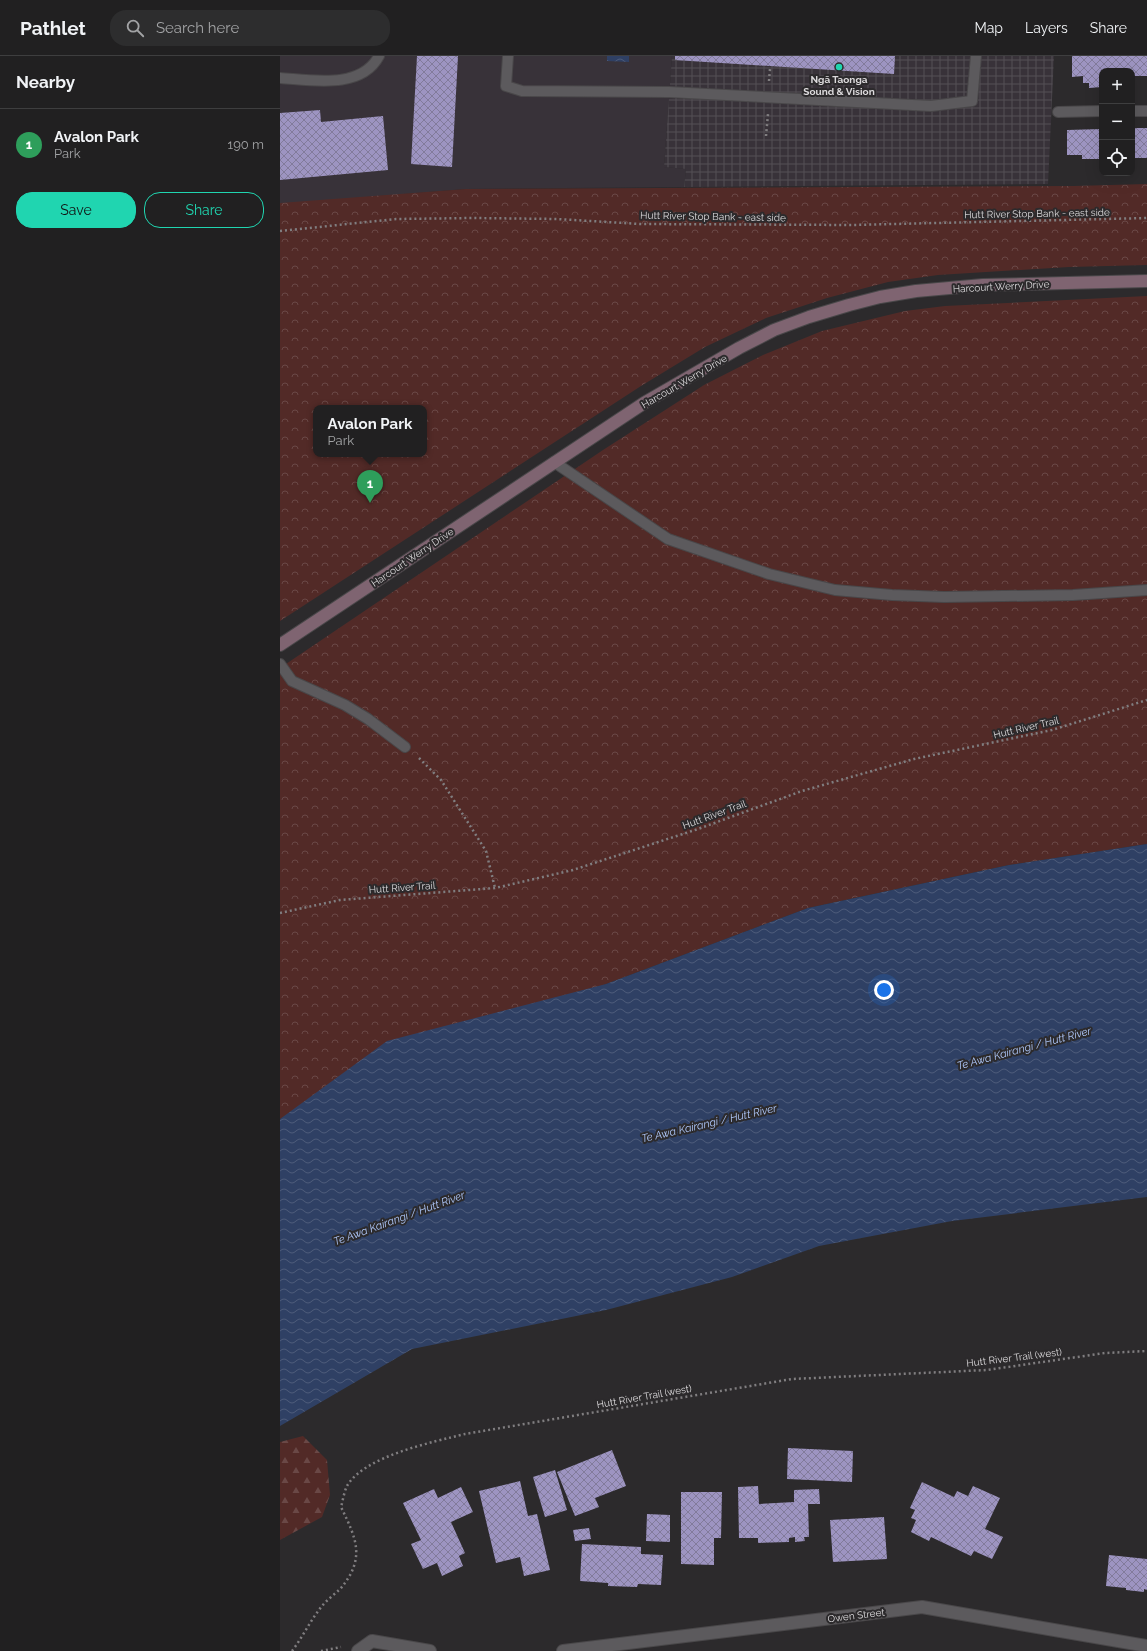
<!DOCTYPE html>
<meta charset="utf-8">
<style>
:root{--surface:#212021;--page:#2d2d2e;--text:#f1f3f6;--muted:#a2a3a5;--line:#3e3e3f;--accent:#20d5b0}
body{margin:0;font-family:Raleway,sans-serif;background:var(--page);color:var(--text)}
.controls{position:absolute;right:12px;top:12px;display:grid;overflow:hidden;border-radius:8px;box-shadow:0 4px 16px #0002}
.controls button{width:36px;height:36px;display:grid;place-items:center;padding:0;border:0;border-bottom:1px solid var(--line);background:var(--surface);color:var(--text);font:20px sans-serif}
.you{position:absolute;left:604px;top:934px;width:14px;height:14px;margin:-10px;border:3px solid #fff;border-radius:50%;background:#1a73e8;box-shadow:0 0 0 6px #1a73e833}
.badge{display:grid;place-items:center;width:26px;height:26px;border-radius:50%;background:var(--accent);color:#fff;font-size:13px;font-weight:700}
.pin{position:absolute;translate:-50% -33px;filter:drop-shadow(0 1px 2px #0008)}
.pin::after{content:'';position:absolute;top:21px;width:14px;height:12px;background:inherit;clip-path:polygon(0 0,100% 0,50% 100%)}
.popup{position:absolute;left:33px;top:349px;width:114px;height:52px;box-sizing:border-box;display:grid;place-content:center;border-radius:8px;background:var(--surface);filter:drop-shadow(0 1px 3px #0005);font-size:13px;white-space:nowrap;color:var(--muted)}
.popup b{font-size:15px;color:var(--text)}
.popup::after{content:'';position:absolute;left:50%;top:100%;margin-left:-8px;border:8px solid transparent;border-top-color:var(--surface)}
.list{margin:0;padding:0;list-style:none}
h2{display:flex;justify-content:space-between;align-items:center;height:52px;margin:0;padding:0 16px;font-size:17px}
h2 small{font-size:13px;font-weight:400;color:var(--muted)}
.list li{display:grid;grid-template-columns:26px 1fr auto;gap:12px;align-items:center;box-sizing:border-box;height:72px;padding:0 16px;border-top:1px solid var(--line)}
.list b{display:block;font-size:15px;white-space:nowrap}
.list p{margin:0;font-size:13px;white-space:nowrap;color:var(--muted)}
.list em{font-size:13px;font-style:normal;color:var(--muted)}
.actions{display:flex;gap:8px;padding:12px 16px}
.actions a{flex:1;padding:9px 0;border:1px solid var(--accent);border-radius:16px;text-align:center;font-size:14px;color:var(--accent)}
.actions .main{background:var(--accent);color:#111}
.icon{flex:none;width:22px;height:22px;fill:none;stroke:currentColor;stroke-width:2;stroke-linecap:round;stroke-linejoin:round}
.map{position:relative;flex:none;width:867px;height:1595px;overflow:hidden}
header{display:flex;align-items:center;gap:24px;box-sizing:border-box;height:56px;padding:0 20px;background:var(--surface);border-bottom:1px solid var(--line)}
header strong{font-size:19px}
nav{display:flex;gap:22px;margin-inline-start:auto;font-size:14px}
.search{width:280px;height:36px;background:var(--page);display:flex;align-items:center;gap:10px;box-sizing:border-box;padding:0 14px;border-radius:16px;color:var(--muted);font-size:15px}
main{display:flex}
aside{flex:1;background:var(--surface)}
.map>svg:first-child{display:block}
.built{fill:#383239}
.industrial{fill:url(#industrial-grid)}
.forest{fill:url(#forest-firs)}
.park{fill:url(#park-crowns);fill-rule:evenodd}
.water{fill:url(#water-waves)}
.building{fill:url(#building-cross-hatch)}
.lines{fill:none;stroke-linecap:round;stroke-linejoin:round}
.service-casing{stroke:#494749;stroke-width:12}
.minor-casing{stroke:#494749;stroke-width:14}
.secondary-casing{stroke:#494749;stroke-width:14}
.path{stroke:#807e80;stroke-width:2.5;stroke-dasharray:2 3;stroke-linecap:butt}
.service{stroke:#5c5a5d;stroke-width:10}
.minor{stroke:#5c5a5d;stroke-width:12}
.secondary{stroke:#7f6471;stroke-width:12}
.poi-dot{fill:#20d5b0;stroke:#2c2a2c;stroke-width:1.5}
.labels{text-anchor:middle;stroke-width:4;stroke-linejoin:round;paint-order:stroke}
.poi-label{font-size:10px;font-weight:bold;fill:#dcdadc;stroke:#2c2a2c}
.street-label{font-size:10px;fill:#dcdadc;stroke:#2c2a2c}
.water-label{font-size:11px;font-style:italic;fill:#b0c9fc;stroke:#2c2a2c}
</style>
<header>
<strong>Pathlet</strong>
<div class="search"><svg class="icon" aria-label="search" viewBox="0 0 24 24"><circle cx="10" cy="10" r="6"/><path d="M15 15l6 6"/></svg>Search here</div>
<nav><a>Map</a><a>Layers</a><a>Share</a></nav>
</header>
<main>
<aside>
<h2>Nearby<small></small></h2>
<ul class="list">
<li><span class="badge" style="background:#2e9e5b">1</span><div><b>Avalon Park</b><p>Park</p></div><em>190 m</em></li>
</ul>
<div class="actions"><a class="main">Save</a><a>Share</a></div>
</aside>
<div class="map">
<svg width="867" height="1595" viewBox="0 0 867 1595">
<defs>
<pattern id="industrial-grid" width="8" height="8" patternUnits="userSpaceOnUse"><rect width="8" height="8" fill="#383239"/><path d="M0 4h8M4 0v8" fill="none" stroke="#544f55"/></pattern>
<pattern id="forest-firs" width="22" height="20" patternUnits="userSpaceOnUse"><rect width="22" height="20" fill="#522a27"/><path d="M5 1l3.5 6h-7zM16 11l3.5 6h-7z" fill="#6a4846"/></pattern>
<pattern id="park-crowns" width="20" height="18" patternUnits="userSpaceOnUse"><rect width="20" height="18" fill="#522a27"/><path d="M2 6a3 3 0 1 1 6 0M12 15a3 3 0 1 1 6 0" fill="none" stroke="#6a4846"/></pattern>
<pattern id="water-waves" width="16" height="10" patternUnits="userSpaceOnUse"><rect width="16" height="10" fill="#2f4064"/><path d="M0 5q4-4 8 0t8 0" fill="none" stroke="#4d5b7a"/></pattern>
<pattern id="building-cross-hatch" width="8" height="8" patternUnits="userSpaceOnUse"><rect width="8" height="8" fill="#9d94c1"/><path d="M0 0l8 8M0 8l8-8" fill="none" stroke="#827b9b"/></pattern>
</defs>
<rect width="100%" height="100%" fill="#2c2a2c"/>
<path class="built" d="M0,0H392L384,111L406,113L404,131L186,133L0,148Z"/>
<path class="industrial" d="M392,0H774L768,128L404,131L406,113L384,111Z"/>
<path class="forest" d="M23,1380L47,1404L50,1439L42,1461L0,1484V1386Z"/>
<g class="park">
<path d="M867,128V209L789,211L658,219L608,226L547,242L486,262L425,291L361,330L0,565V147L186,133L794,130ZM36,352H144V398H36Z"/>
<path d="M867,240V788L729,809L528,852L326,928L0,1063V612L323,394L424,329L483,299L542,275L625,255L665,250Z"/>
</g>
<g class="water">
<path d="M327,0H349V6L327,5Z"/>
<path d="M867,788V1141L672,1165L539,1190L452,1221L326,1254L132,1293L0,1370V1063L107,985L326,928L528,852L729,809Z"/>
</g>
<g class="building">
<path d="M137,0H178L172,111L131,108Z"/>
<path d="M395,0H615L614,18L395,4Z"/>
<path d="M792,0H867V20H852V15H822V31L809,32V27H803V20L792,21Z"/>
<path d="M40,54L41,66L103,60L108,114L0,124V57Z"/>
<rect x="852" y="72" width="15" height="30"/>
<path d="M822,73V103H802V99H787V74Z"/>
<path d="M508,1392L573,1395L572,1426L507,1423Z"/>
<path d="M332,1394L346,1430L315,1442L319,1451L295,1460L277,1416Z"/>
<path d="M275,1414L287,1454L265,1461L253,1421Z"/>
<path d="M240,1425L248,1460L257,1458L270,1514L244,1520L240,1501L216,1507L199,1435Z"/>
<path d="M642,1426L674,1441L677,1435L688,1440L693,1430L720,1442L705,1473L723,1481L712,1503L694,1495L691,1500L651,1481L649,1485L631,1476L636,1464L631,1462L635,1454L630,1452Z"/>
<path d="M478,1430L479,1448L514,1446V1434L539,1433L540,1448H528L529,1481H524L525,1485L515,1486V1481L509,1482V1486L478,1487V1482H459L458,1431Z"/>
<path d="M181,1431L193,1456L171,1466L185,1497L179,1500L183,1510L162,1520L157,1507L143,1513L131,1488L141,1484L123,1447L154,1433L158,1442Z"/>
<path d="M401,1436H442L441,1482H434V1509L401,1508Z"/>
<path d="M367,1458L390,1459V1486L366,1485Z"/>
<path d="M604,1461L607,1503L553,1506L550,1464Z"/>
<path d="M309,1472L311,1483L295,1485L293,1474Z"/>
<path d="M302,1488L361,1491V1498L383,1499L381,1529L358,1528L357,1531L328,1530V1527L300,1525Z"/>
<path d="M829,1499L867,1503V1534L864,1533V1536L846,1534V1532L826,1530Z"/>
</g>
<g class="lines">
<defs>
<g id="service">
<path d="M228,0L226,30L242,35L389,36L651,50L692,45L696,0"/>
<path d="M0,22C31,24 81,34 99,0"/>
<path d="M852,55H867"/>
<path d="M778,56L822,55"/>
<path d="M274,406L388,483L489,518L555,534L612,539L664,541L793,539L867,534"/>
<path d="M0,608L12,625L65,649L88,663L125,691"/>
</g>
<g id="minor">
<path d="M78,1595L92,1585L150,1595"/>
<path d="M283,1595L642,1551L867,1590"/>
</g>
<path id="secondary" d="M0,589L364,347L459,292L494,274L529,261L569,249L600,241L636,235L703,229L867,225"/>
</defs>
<use href="#service" class="service-casing"/>
<use href="#minor" class="minor-casing"/>
<use href="#secondary" class="secondary-casing"/>
<g class="path">
<path d="M489,25L490,13"/>
<path d="M486,80L488,58"/>
<path d="M0,175L116,163L194,162L277,163L360,168L572,169L867,162"/>
<path d="M139,702L161,724L206,795L215,832"/>
<path d="M0,857L60,844L215,832L293,814L418,773L522,735L634,703L772,674L867,644"/>
<path d="M12,1595C22,1582 29,1567 39,1554C45,1545 54,1539 61,1532C86,1502 76,1482 61,1451C63,1444 64,1436 67,1430C84,1400 153,1386 185,1378L512,1323L707,1314L825,1297L867,1295"/>
<path d="M41,1595L61,1591"/>
</g>
<use href="#service" class="service"/>
<use href="#minor" class="minor"/>
<use href="#secondary" class="secondary"/>
</g>
<circle class="poi-dot" cx="559" cy="11" r="4"/>
<g class="labels">
<g class="poi-label">
<text x="559" y="27">Ngā Taonga<tspan x="559" dy="12">Sound &amp; Vision</tspan></text>
</g>
<g class="street-label">
<text transform="translate(757 157) rotate(-1)" y="4">Hutt River Stop Bank - east side</text>
<text transform="translate(433 160) rotate(1)" y="4">Hutt River Stop Bank - east side</text>
<text transform="translate(721 230) rotate(-3)" y="4">Harcourt Werry Drive</text>
<text transform="translate(404 325) rotate(-30)" y="4">Harcourt Werry Drive</text>
<text transform="translate(132 501) rotate(-34)" y="4">Harcourt Werry Drive</text>
<text transform="translate(746 671) rotate(-13)" y="4">Hutt River Trail</text>
<text transform="translate(434 758) rotate(-20)" y="4">Hutt River Trail</text>
<text transform="translate(122 831) rotate(-4)" y="4">Hutt River Trail</text>
<text transform="translate(734 1301) rotate(-7)" y="4">Hutt River Trail (west)</text>
<text transform="translate(364 1340) rotate(-10)" y="4">Hutt River Trail (west)</text>
<text transform="translate(576 1559) rotate(-7)" y="4">Owen Street</text>
</g>
<g class="water-label">
<text transform="translate(744 992) rotate(-15)" y="4">Te Awa Kairangi / Hutt River</text>
<text transform="translate(429 1067) rotate(-13)" y="4">Te Awa Kairangi / Hutt River</text>
<text transform="translate(119 1162) rotate(-20)" y="4">Te Awa Kairangi / Hutt River</text>
</g>
</g>
</svg>
<div class="controls">
<button>+</button>
<button>−</button>
<button><svg class="icon" aria-label="locate" viewBox="0 0 24 24"><circle cx="12" cy="12" r="6"/><path d="M12 2v4M12 18v4M2 12h4M18 12h4"/></svg></button>
</div>
<div class="you"></div>
<div class="pin badge" style="left:90px;top:447px;background:#2e9e5b">1</div>
<div class="popup"><b>Avalon Park</b>Park</div>
</div>
</main>
